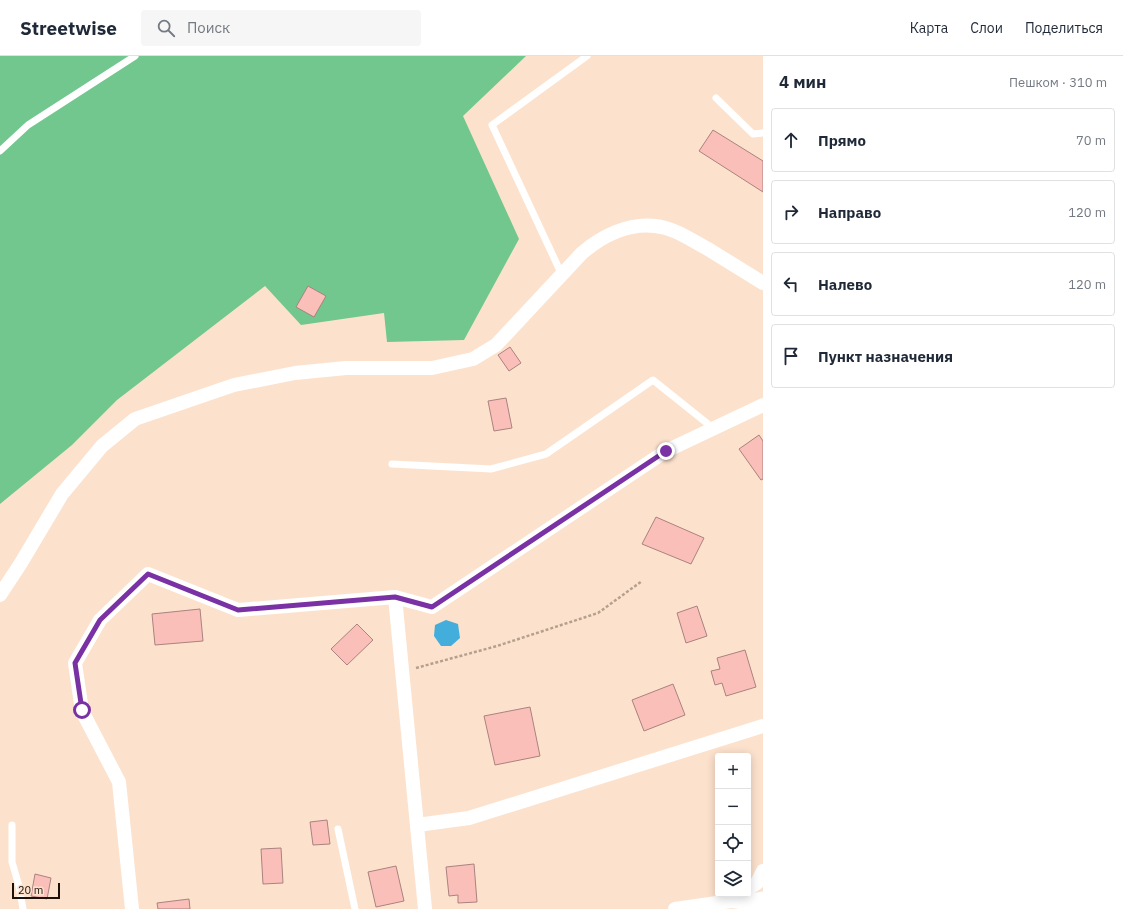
<!DOCTYPE html>
<html lang="ru">
<meta charset="utf-8">
<style>
:root{--surface:#fff;--page:#f6f6f7;--text:#1f2937;--muted:#747a83;--line:#e0e1e3}
body{margin:0;font-family:"IBM Plex Sans",sans-serif;background:var(--page);color:var(--text)}
.controls{position:absolute;right:12px;bottom:12px;display:grid;overflow:hidden;border-radius:4px;box-shadow:0 2px 10px #0003}
.controls button{width:36px;height:36px;display:grid;place-items:center;padding:0;border:0;border-bottom:1px solid var(--line);background:var(--surface);color:var(--text);font:20px sans-serif}
.scale{position:absolute;left:12px;bottom:10px;width:48px;box-sizing:border-box;padding-left:4px;border:2px solid #1b1108;border-top:0;font-size:11px;line-height:14px;white-space:nowrap;color:#1b1108;-webkit-text-stroke:3px #fce2cd;paint-order:stroke}
.stop{position:absolute;width:12px;height:12px;margin:-9px;border:3px solid #7a31a3;border-radius:50%;background:#fff}
.stop.end{background:#7a31a3;border-color:#fff;box-shadow:0 1px 4px #0008}
.list{margin:0;padding:0;list-style:none}
h2{display:flex;justify-content:space-between;align-items:center;height:52px;margin:0;padding:0 16px;font-size:17px}
h2 small{font-size:13px;font-weight:400;color:var(--muted)}
.list li{display:grid;grid-template-columns:26px 1fr auto;gap:12px;align-items:center;box-sizing:border-box;height:64px;margin:0 8px 8px;padding:0 8px;border:1px solid var(--line);border-radius:4px}
.list b{display:block;font-size:15px;white-space:nowrap}
.list em{font-size:13px;font-style:normal;color:var(--muted)}
.icon{flex:none;width:22px;height:22px;fill:none;stroke:currentColor;stroke-width:2;stroke-linecap:round;stroke-linejoin:round}
.map{position:relative;flex:none;width:763px;height:853px;overflow:hidden}
header{display:flex;align-items:center;gap:24px;box-sizing:border-box;height:56px;padding:0 20px;background:var(--surface);border-bottom:1px solid var(--line)}
header strong{font-size:19px}
nav{display:flex;gap:22px;margin-inline-start:auto;font-size:14px}
.search{width:280px;height:36px;background:var(--page);display:flex;align-items:center;gap:10px;box-sizing:border-box;padding:0 14px;border-radius:4px;color:var(--muted);font-size:15px}
main{display:flex}
aside{flex:1;background:var(--surface)}
.map>svg:first-child{display:block}
.forest{fill:#71c78e}
.water{fill:#43addc}
.building{fill:#fbbfba;stroke:#aa827f}
.lines{fill:none;stroke-linecap:round;stroke-linejoin:round}
.path{stroke:#b5a08f;stroke-width:2.5;stroke-dasharray:3 2;stroke-linecap:butt}
.lane{stroke:#fff;stroke-width:7}
.street{stroke:#fff;stroke-width:14}
.route{stroke:#7a31a3;stroke-width:5}
</style>
<header>
<strong>Streetwise</strong>
<div class="search"><svg class="icon" aria-label="search" viewBox="0 0 24 24"><circle cx="10" cy="10" r="6"/><path d="M15 15l6 6"/></svg>Поиск</div>
<nav><a>Карта</a><a>Слои</a><a>Поделиться</a></nav>
</header>
<main>
<div class="map">
<svg width="763" height="853" viewBox="0 0 763 853">
<rect width="100%" height="100%" fill="#fce2cd"/>
<path class="forest" d="M0,0H526L463,60L519,183L464,284L387,286L384,257L301,269L265,230L117,344L72,389L0,448Z"/>
<path class="water" d="M446,564L458,568L460,582L451,590H441L434,580L435,569Z"/>
<g class="building">
<path d="M713,74L763,105V136L699,95Z"/>
<path d="M308,230L326,240L314,261L296,251Z"/>
<path d="M510,291L521,307L509,315L498,299Z"/>
<path d="M506,342L512,372L494,375L488,345Z"/>
<path d="M759,379L763,385V423L761,424L739,393Z"/>
<path d="M656,461L704,482L691,508L642,488Z"/>
<path d="M697,550L707,580L686,587L677,557Z"/>
<path d="M200,553L203,585L155,589L152,558Z"/>
<path d="M357,568L373,584L347,609L331,593Z"/>
<path d="M745,594L756,631L726,640L722,627L715,629L711,615L720,613L717,602Z"/>
<path d="M673,628L685,659L644,675L632,644Z"/>
<path d="M530,651L540,700L495,709L484,660Z"/>
<path d="M327,764L330,788L313,789L310,766Z"/>
<path d="M281,792L283,827L263,828L261,793Z"/>
<path d="M474,808L477,846L458,847V839L449,840L446,811Z"/>
<path d="M396,810L404,845L376,851L368,816Z"/>
<path d="M35,818L51,822L47,843L31,840Z"/>
<path d="M189,843L190,853H158L157,847Z"/>
</g>
<g class="lines">
<path class="path" d="M416,612L497,590L598,557L642,525"/>
<g class="lane">
<path d="M716,42L753,78L763,77"/>
<path d="M0,95L28,69L135,0"/>
<path d="M562,219L492,69L587,0"/>
<path d="M392,408L491,413L546,398L653,324L713,372"/>
<path d="M12,769V806L19,830L23,853"/>
<path d="M338,773L355,853"/>
<path d="M747,842L763,839"/>
</g>
<g class="street">
<path d="M0,539L21,507L62,438L102,390L135,363L234,329L295,317L346,312H432L473,303L496,289L582,197C602,180 628,167 655,170C675,172 691,184 708,193C726,204 745,216 763,227"/>
<path d="M395,541L425,853"/>
<path d="M417,769L469,762L763,670"/>
<path d="M748,833L757,827L763,815"/>
<path d="M132,853L119,726L82,655L75,607L100,564L148,518L238,554L395,541L432,551L666,395L763,349"/>
<path d="M675,853L731,845L758,848L763,847"/>
</g>
</g>
<g class="lines">
<path class="route" d="M82,654L75,607L100,564L148,518L238,554L395,541L432,551L666,395"/>
</g>
</svg>
<div class="controls">
<button>+</button>
<button>−</button>
<button><svg class="icon" aria-label="locate" viewBox="0 0 24 24"><circle cx="12" cy="12" r="6"/><path d="M12 2v4M12 18v4M2 12h4M18 12h4"/></svg></button>
<button><svg class="icon" aria-label="layers" viewBox="0 0 24 24"><path d="M12 4l9 5-9 5-9-5zM3 14l9 5 9-5"/></svg></button>
</div>
<div class="scale">20 m</div>
<div class="stop" style="left:82px;top:654px"></div>
<div class="stop end" style="left:666px;top:395px"></div>
</div>
<aside>
<h2>4 мин<small>Пешком · 310 m</small></h2>
<ul class="list">
<li><svg class="icon" aria-label="ahead" viewBox="0 0 24 24"><path d="M12 20V5M6 11l6-6 6 6"/></svg><div><b>Прямо</b></div><em>70 m</em></li>
<li><svg class="icon" aria-label="right" viewBox="0 0 24 24"><path d="M7 20v-9h11M14 6l5 5-5 5"/></svg><div><b>Направо</b></div><em>120 m</em></li>
<li><svg class="icon" aria-label="left" viewBox="0 0 24 24"><path d="M17 20v-9H6M10 6l-5 5 5 5"/></svg><div><b>Налево</b></div><em>120 m</em></li>
<li><svg class="icon" aria-label="arrive" viewBox="0 0 24 24"><path d="M6 21V4h12l-3 4 3 4H6"/></svg><div><b>Пункт назначения</b></div></li>
</ul>
</aside>
</main>
